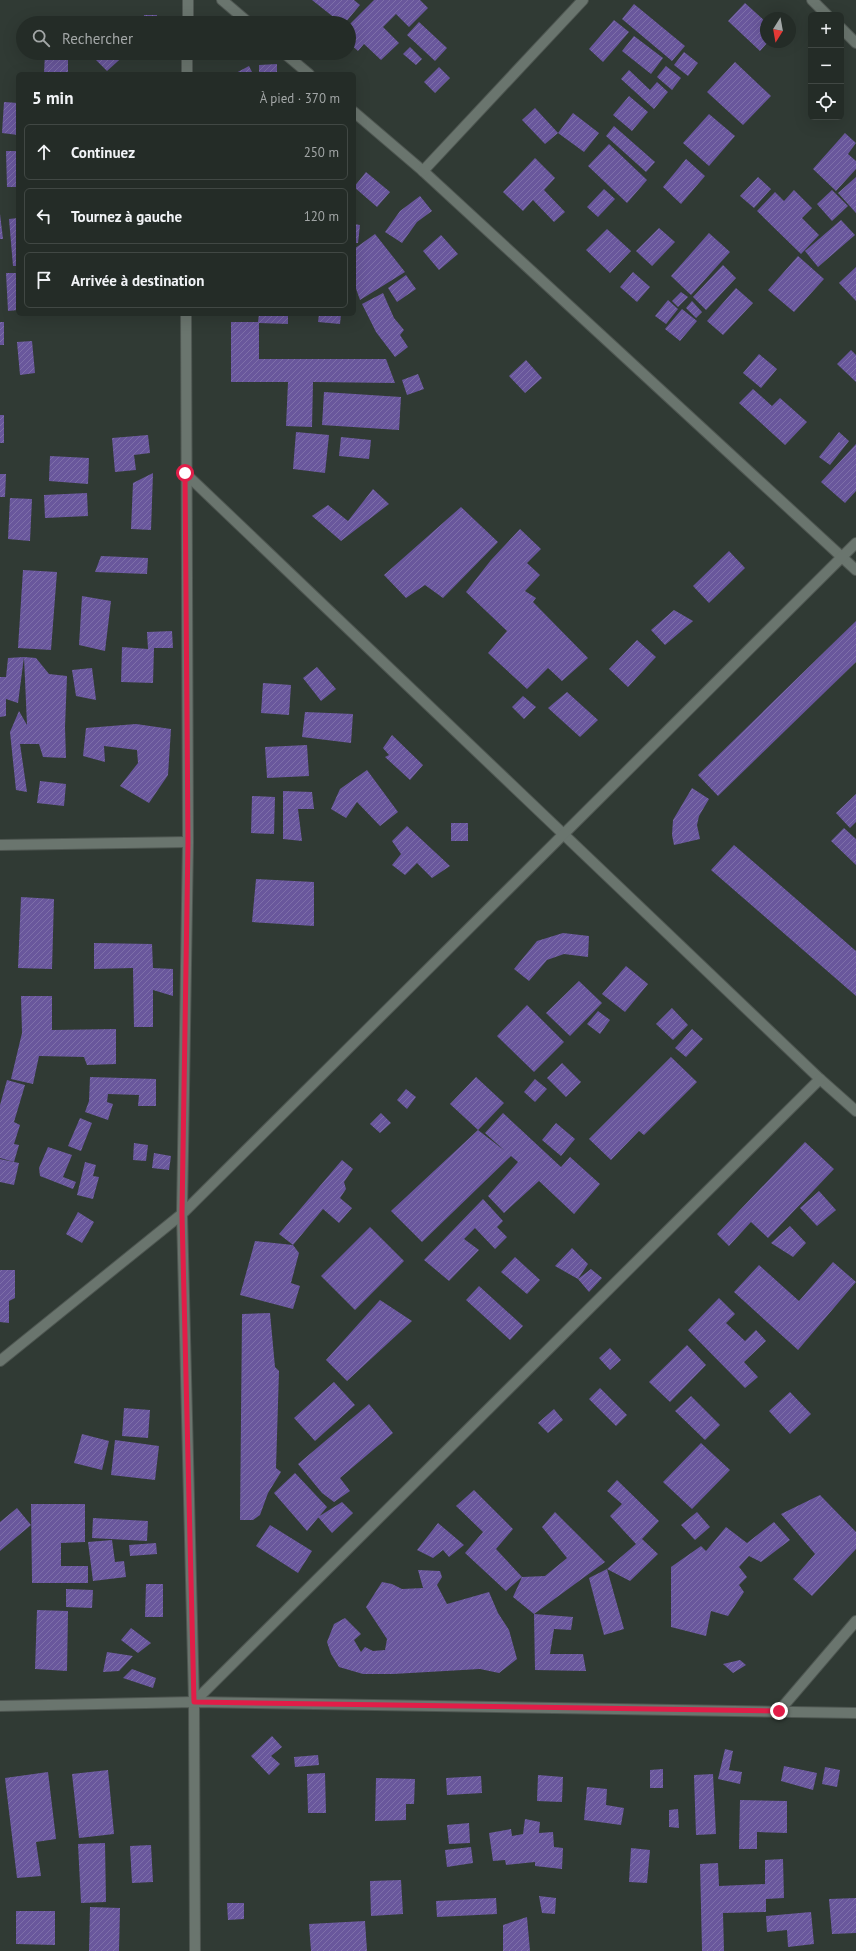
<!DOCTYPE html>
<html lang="fr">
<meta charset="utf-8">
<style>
:root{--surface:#242c27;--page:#303833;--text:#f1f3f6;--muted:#a3a7a7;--line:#414844}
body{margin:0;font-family:"PT Sans",sans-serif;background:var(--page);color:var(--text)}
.controls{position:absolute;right:12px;top:12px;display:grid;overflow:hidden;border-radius:6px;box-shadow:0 4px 16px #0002}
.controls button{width:36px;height:36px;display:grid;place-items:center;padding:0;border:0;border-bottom:1px solid var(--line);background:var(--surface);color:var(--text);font:20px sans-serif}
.compass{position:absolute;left:760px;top:12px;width:36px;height:36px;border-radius:50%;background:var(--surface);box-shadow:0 4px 16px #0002;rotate:191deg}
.stop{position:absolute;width:12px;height:12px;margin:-9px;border:3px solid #e11d48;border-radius:50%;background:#fff}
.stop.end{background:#e11d48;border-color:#fff;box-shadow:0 1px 4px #0008}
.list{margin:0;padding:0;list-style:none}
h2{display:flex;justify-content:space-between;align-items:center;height:52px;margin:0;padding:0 16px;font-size:17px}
h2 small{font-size:13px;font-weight:400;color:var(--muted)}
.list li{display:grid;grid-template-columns:26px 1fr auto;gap:12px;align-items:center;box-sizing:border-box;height:56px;margin:0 8px 8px;padding:0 8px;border:1px solid var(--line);border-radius:6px}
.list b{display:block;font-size:15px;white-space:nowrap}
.list em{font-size:13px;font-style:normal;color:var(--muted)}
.icon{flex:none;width:22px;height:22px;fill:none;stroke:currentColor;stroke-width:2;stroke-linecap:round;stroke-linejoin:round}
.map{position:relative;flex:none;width:856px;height:1951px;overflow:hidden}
.search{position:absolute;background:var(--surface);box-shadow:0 4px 16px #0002;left:16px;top:16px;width:340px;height:44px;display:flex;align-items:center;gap:10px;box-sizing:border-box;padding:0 14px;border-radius:22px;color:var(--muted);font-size:15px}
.panel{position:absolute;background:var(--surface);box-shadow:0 4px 16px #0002;left:16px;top:72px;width:340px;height:244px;border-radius:6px}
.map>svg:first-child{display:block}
.building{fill:url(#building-hatch)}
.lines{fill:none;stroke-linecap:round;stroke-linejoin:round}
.minor-casing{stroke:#4e5651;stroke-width:12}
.minor{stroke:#6a756e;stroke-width:10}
.route{stroke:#e11d48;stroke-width:5}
</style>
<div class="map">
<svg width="856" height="1951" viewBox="0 0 856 1951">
<defs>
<pattern id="building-hatch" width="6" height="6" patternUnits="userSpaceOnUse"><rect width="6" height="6" fill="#69579c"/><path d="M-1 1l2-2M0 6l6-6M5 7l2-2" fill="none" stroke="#7e6fa9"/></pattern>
</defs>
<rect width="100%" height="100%" fill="#303a34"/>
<g class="building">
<path d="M312,0H354L360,5L345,23H341Z"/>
<path d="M374,0H420L428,8L409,27L396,14L383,27L399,43L381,60L364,44L358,51L349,43V25Z"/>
<path d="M745,3L766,22V42H768L760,51L728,21Z"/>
<path d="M634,4L685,46L672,61L622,19Z"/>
<path d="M144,15H157V23H143Z"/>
<rect x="53" y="19" width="35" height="4"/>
<path d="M614,20L629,32L603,62L589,49Z"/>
<path d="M419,22L447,48L435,61L407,35Z"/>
<path d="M634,36L663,58L651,74L622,51Z"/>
<path d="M410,47L422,59L416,65L403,54Z"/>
<path d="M684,52L698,63L688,76L674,65Z"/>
<path d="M45,53H85V56H68V74H44Z"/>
<path d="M89,53H127L107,71Z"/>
<path d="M735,62L771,96L743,125L707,92Z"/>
<path d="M277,64V74H259V65Z"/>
<path d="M249,66L253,74H234Z"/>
<path d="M666,66L681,78L672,90L657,77Z"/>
<path d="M439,67L450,78L435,93L424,82Z"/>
<path d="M629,70L650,90L657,82L668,92L654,109L621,79Z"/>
<path d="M629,96L648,112L632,131L613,115Z"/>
<path d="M4,102L18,103V135L2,133Z"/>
<path d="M535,108L558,133L545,144L522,120Z"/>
<path d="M573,113L599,133L584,152L558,133Z"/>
<path d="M709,114L735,136L709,166L683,143Z"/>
<path d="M614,126L655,162L646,172L606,136Z"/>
<path d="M845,133L856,143L848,154L856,161V169L836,191L813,169Z"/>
<path d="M609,144L647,180L627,203L588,166Z"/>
<path d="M6,151H18V187H7Z"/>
<path d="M535,158L555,178L544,190L565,212L554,222L533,200L523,211L503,192Z"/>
<path d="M686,159L705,176L681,204L663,187Z"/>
<path d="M366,172L390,192L377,207L354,187Z"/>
<path d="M758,177L771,189L754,208L740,196Z"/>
<path d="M856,177V213L838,193Z"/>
<path d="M604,189L615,199L598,217L587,207Z"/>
<path d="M794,190L812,208L802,218L819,235L801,254L757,211L775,192L784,201Z"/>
<path d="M832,190L848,206L832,221L817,204Z"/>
<path d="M420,196L432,211L417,222L402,243L385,232L400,211Z"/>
<path d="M0,214L3,239H0Z"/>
<path d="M18,218V266H13L9,219Z"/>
<path d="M841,220L855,235L818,267L805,251Z"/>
<path d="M354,224L360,225L358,243H354Z"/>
<path d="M659,228L675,242L652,266L636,251Z"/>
<path d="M607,229L631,251L610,273L586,250Z"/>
<path d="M709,233L730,252L691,295L671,276Z"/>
<path d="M375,234L405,272L360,300L354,283V249Z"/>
<path d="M441,235L458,254L439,270L423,251Z"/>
<path d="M798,256L824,279L794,312L768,290Z"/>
<path d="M723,265L736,278L706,310L693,297Z"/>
<path d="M856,267V301L839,283Z"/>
<path d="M633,272L650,287L637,302L620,287Z"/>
<path d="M6,273H18V310L8,311Z"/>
<path d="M406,275L416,289L397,302L388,288Z"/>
<path d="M736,288L753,303L723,335L707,321Z"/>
<path d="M681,292L688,297L678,307L672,301Z"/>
<path d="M383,293L394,318L404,330L400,335L408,347L395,357L376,332L362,304Z"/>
<path d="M668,300L678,309L666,324L655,316Z"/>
<path d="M692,301L702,312L696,318L686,308Z"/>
<path d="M682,309L697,321L680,341L665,329Z"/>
<path d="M259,314H288V324L259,323V359H386L395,383L313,382L312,427L286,426L288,382H231V322H258Z"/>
<path d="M319,314H341L340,324L318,322Z"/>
<rect x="0" y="322" width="4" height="23"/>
<path d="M32,341L35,373L20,375L17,342Z"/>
<path d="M851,350L856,355V382L837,364Z"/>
<path d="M759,354L777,369L761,388L743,373Z"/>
<path d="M526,360L542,378L525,393L509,376Z"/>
<path d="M418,374L424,389L407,395L402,380Z"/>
<path d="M753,389L772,406L780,398L807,422L785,445L739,403Z"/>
<path d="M324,392L401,397L399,430L322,425Z"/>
<rect x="0" y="415" width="4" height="28"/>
<path d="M296,432L329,435L325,473L293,469Z"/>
<path d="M839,432L849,441L830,465L819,457Z"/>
<path d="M148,435L150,453L134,455L136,470L115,472L112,438Z"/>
<path d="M341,437L371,440L369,459L339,456Z"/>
<path d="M856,444V491L845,503L821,482Z"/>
<path d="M50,456L89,458L88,484L49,481Z"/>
<path d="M153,473L151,530L131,529L133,483Z"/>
<path d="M0,474H6L5,497H0Z"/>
<path d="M373,489L389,504L341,541L312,516L328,505L348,521Z"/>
<path d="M87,493L88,516L45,518L44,495Z"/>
<path d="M10,498L32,499L30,541L8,539Z"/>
<path d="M461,507L498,542L443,598L425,585L406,598L384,575Z"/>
<path d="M520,529L541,549L527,563L540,575L525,591L536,598L533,602L588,658L562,681L548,668L527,689L488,653L507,631L466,592L491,560Z"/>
<path d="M729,551L745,568L709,603L693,586Z"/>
<path d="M101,556L148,558L147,574L95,572Z"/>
<path d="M23,570L57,572L51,650L18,648Z"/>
<path d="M82,596L111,601L105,651L79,645Z"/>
<path d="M674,610L693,621L665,645L651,630Z"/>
<path d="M856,621V662L718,796L698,775Z"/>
<path d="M172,631L173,648H154L153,683L121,682L122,647L148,649L147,632Z"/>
<path d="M637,640L656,657L628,687L609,669Z"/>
<path d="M24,657L18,703L6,699V716L0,717V677H6L8,658Z"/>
<path d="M24,657L36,658L49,674L67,676L65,727L66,758L43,757L39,744H20L27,792L16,790L10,732L19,711L27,725Z"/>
<path d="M317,667L336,689L321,701L303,678Z"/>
<path d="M92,668L96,700L76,696L72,670Z"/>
<path d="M263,683L291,685L289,715L261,713Z"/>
<path d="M567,692L598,720L580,737L548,708Z"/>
<path d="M523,696L536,707L524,719L512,707Z"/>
<path d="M305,712L353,714L351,743L302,737Z"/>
<path d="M136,724L171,729L168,775L149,803L120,786L138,763L137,750L104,746L105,762L83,756L86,728Z"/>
<path d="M392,735L423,765L410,780L385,757L389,755L383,748Z"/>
<path d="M307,745L309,776L267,778L265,747Z"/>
<path d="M367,770L398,812L380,826L357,802L346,818L331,809L340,789Z"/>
<path d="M40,781L66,784L64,806L37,803Z"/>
<path d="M692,788L709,799L699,816L697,825L700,839L674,845L672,835L673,820Z"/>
<path d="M283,791L312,792L314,809H298L302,841L283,839Z"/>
<path d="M856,794V822L850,828L836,813Z"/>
<path d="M252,796L275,797L274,834L251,833Z"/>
<rect x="451" y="823" width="17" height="18"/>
<path d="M407,826L450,866L432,878L417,863L405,875L392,865L401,854L392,841Z"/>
<path d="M844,828L856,839V865L831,841Z"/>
<path d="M734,845L856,951V996L711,870Z"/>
<path d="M256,879L314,882V926L252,922Z"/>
<path d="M21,897L54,899L52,969L18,968Z"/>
<path d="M563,933L589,936L588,957L564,954L547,960L529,981L514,969L537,941Z"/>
<path d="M94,943L152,944L153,968L173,969V996L153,990V1027H134L133,968L94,969Z"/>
<path d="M626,966L648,984L625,1012L602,994Z"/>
<path d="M579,981L602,1003L570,1036L546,1013Z"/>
<path d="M21,996H52V1030L116,1029V1064L87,1065L84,1057L39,1056L33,1084L11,1079L22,1033Z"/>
<path d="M527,1005L564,1042L534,1072L497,1036Z"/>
<path d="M672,1008L688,1025L673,1040L656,1024Z"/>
<path d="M598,1011L610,1020L600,1034L587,1024Z"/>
<path d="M692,1029L703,1039L686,1057L675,1048Z"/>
<path d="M671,1057L697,1082L644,1135L639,1131L611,1160L589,1139Z"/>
<path d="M562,1063L581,1082L566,1097L547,1078Z"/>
<path d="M90,1077L156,1079V1106H138L139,1095L108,1094L107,1102L113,1104L108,1120L85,1112L89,1101Z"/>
<path d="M476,1077L504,1103L478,1130L450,1104Z"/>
<path d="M535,1079L547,1089L535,1102L524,1092Z"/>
<path d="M7,1080L25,1085L14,1122L20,1125L14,1144L19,1145L14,1162L0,1158V1105Z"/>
<path d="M406,1089L416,1097L407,1109L397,1100Z"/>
<path d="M381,1113L391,1123L380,1133L370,1124Z"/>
<path d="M503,1113L561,1167L570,1157L600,1184L574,1214L539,1181L504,1213L488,1196L518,1162L511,1156L422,1242L391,1211L478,1130L505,1151L485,1133Z"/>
<path d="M80,1118L92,1123L81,1151L68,1146Z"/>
<path d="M556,1123L575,1139L561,1156L542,1140Z"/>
<path d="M805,1142L834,1169L768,1238L751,1222L729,1246L717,1234Z"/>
<path d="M134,1143L148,1145L146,1161L133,1160Z"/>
<path d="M48,1147L72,1155L63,1177L76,1182L73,1189L40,1176L39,1168Z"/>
<path d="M154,1153L171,1156L169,1170L152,1168Z"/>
<path d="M0,1159L19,1163L14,1185L0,1182Z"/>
<path d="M342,1160L353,1169L344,1182L346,1189L340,1198L352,1208L339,1223L323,1209L293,1245L279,1234Z"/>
<path d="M85,1162L96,1165L93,1176L99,1177L93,1199L77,1195Z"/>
<path d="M819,1191L836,1210L817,1226L800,1208Z"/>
<path d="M483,1199L503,1221L497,1227L507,1237L495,1249L475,1228L464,1239L479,1250L449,1281L424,1260Z"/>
<path d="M78,1212L94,1222L82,1243L66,1234Z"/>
<path d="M790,1226L806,1243L793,1257L771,1243Z"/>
<path d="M370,1227L404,1261L355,1310L321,1276Z"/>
<path d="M255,1241L293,1245L299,1253L291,1283L300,1286L293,1309L240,1295Z"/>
<path d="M572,1248L588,1264L578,1279L591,1269L602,1278L589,1292L578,1279L555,1266Z"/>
<path d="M515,1257L540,1280L527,1294L501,1272Z"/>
<path d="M833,1262L856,1282L798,1350L734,1292L759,1265L799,1301Z"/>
<path d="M0,1270H15V1298L9,1301V1323L0,1322Z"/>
<path d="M479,1286L523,1326L510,1340L466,1300Z"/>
<path d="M719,1298L735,1314L726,1323L745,1341L756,1330L766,1341L744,1362L758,1377L745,1388L688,1330Z"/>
<path d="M380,1300L412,1321L347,1381L326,1360Z"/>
<path d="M270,1313L275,1367L279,1371L276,1468L281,1472L268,1493L260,1515L253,1520H240L242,1314Z"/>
<path d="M687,1345L706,1365L670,1402L649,1382Z"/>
<path d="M610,1348L621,1360L610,1370L599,1358Z"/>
<path d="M334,1382L355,1405L315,1441L294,1418Z"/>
<path d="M600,1388L627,1415L616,1426L589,1399Z"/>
<path d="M790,1392L811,1414L790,1434L769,1411Z"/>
<path d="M691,1396L720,1425L705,1440L675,1411Z"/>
<path d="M369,1404L393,1433L340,1478L350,1491L334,1502L322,1493L298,1464Z"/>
<path d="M124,1408L150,1410L148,1438L122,1436Z"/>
<path d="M554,1409L563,1420L548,1433L538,1423Z"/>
<path d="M82,1434L109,1441L102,1470L74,1463Z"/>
<path d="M115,1440L159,1446L155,1480L111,1475Z"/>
<path d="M701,1443L730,1470L692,1509L663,1482Z"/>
<path d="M295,1473L327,1507L307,1531L274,1493Z"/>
<path d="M617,1480L659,1521L642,1539L658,1554L630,1581L607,1569L636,1544L610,1516L622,1504L607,1491Z"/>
<path d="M474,1490L513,1529L496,1549L522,1577L545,1576L567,1558L542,1527L555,1512L605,1562L534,1614L513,1597L522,1577L506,1591L465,1553L483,1532L456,1506Z"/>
<path d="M820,1495L856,1532V1549L812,1596L793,1579L815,1554L781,1514Z"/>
<path d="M342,1502L353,1513L332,1533L318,1517Z"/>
<path d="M31,1504H85V1542L61,1543V1566H88V1583H32Z"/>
<path d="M17,1508L31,1525L0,1551V1522Z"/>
<path d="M697,1512L710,1527L695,1540L681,1525Z"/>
<path d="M93,1518L148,1521L147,1541L92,1538Z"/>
<path d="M774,1522L790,1540L761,1562L749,1556L739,1567L747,1577L739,1585L744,1592L728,1616L711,1611L706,1636L671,1627V1567L701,1546L706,1551L726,1527L747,1543Z"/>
<path d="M438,1523L464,1545L449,1557L443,1550L433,1558L417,1550Z"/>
<path d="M270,1525L312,1551L298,1573L256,1546Z"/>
<path d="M112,1540L115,1562L124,1561L126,1577L93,1581L88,1542Z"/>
<path d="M156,1543L157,1554L130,1556L129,1545Z"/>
<path d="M607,1569L624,1629L604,1635L589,1578Z"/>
<path d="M418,1570L440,1571L442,1577L437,1585L447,1604L489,1592L498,1613L509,1630L517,1659L499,1673L480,1669L393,1674H363L339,1667L331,1654L327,1642L334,1624L345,1618L361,1634L354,1640L361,1652L365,1647L373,1651L385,1650L387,1639L366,1607L382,1582L392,1584L402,1589L423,1588Z"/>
<path d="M146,1584H163V1617H145Z"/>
<path d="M66,1589L93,1590L92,1608L66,1607Z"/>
<path d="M37,1610L68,1611L67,1671L35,1669Z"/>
<path d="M534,1614L573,1617L571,1630L554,1629L550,1654H583L586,1671L535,1670Z"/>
<path d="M131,1628L151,1643L138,1653L121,1640Z"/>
<path d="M107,1652L133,1656L119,1671L103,1672Z"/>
<path d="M740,1660L746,1665L733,1673L723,1664Z"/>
<path d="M132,1669L156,1678L153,1688L123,1678Z"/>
<path d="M272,1736L282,1747L271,1756L280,1764L269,1775L251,1756Z"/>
<path d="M725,1749L733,1751L729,1770L742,1772L740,1784L718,1779Z"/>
<path d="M318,1755L319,1765L295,1767L294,1757Z"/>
<path d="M784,1766L817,1773L813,1790L781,1781Z"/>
<path d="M825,1767L840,1770L837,1787L822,1784Z"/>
<path d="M663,1769V1788H650V1770Z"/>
<path d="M108,1770L114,1834L79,1838L72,1774Z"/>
<path d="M48,1772L56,1839L36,1842L41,1876L17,1878L5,1778Z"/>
<path d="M325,1773L326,1813H308L307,1774Z"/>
<path d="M713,1774L716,1834L696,1835L694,1775Z"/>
<path d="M538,1775L563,1777L562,1802L537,1801Z"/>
<path d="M481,1776L482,1793L447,1795L446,1778Z"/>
<path d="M376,1778L415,1779L414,1804H406V1820L375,1821Z"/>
<path d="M587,1787L607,1789L606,1805L624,1808L621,1825L584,1820Z"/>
<path d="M740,1800L787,1801V1833L757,1832V1849H739Z"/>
<path d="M678,1809L679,1828L669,1827V1810Z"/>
<path d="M525,1819L540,1822L539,1833L553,1832L554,1847L563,1848L562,1869L535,1866V1862L506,1865L505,1860L493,1861L489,1833L511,1829L512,1836L523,1834Z"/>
<path d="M469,1823L470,1843L449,1844L447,1825Z"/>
<path d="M105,1843L106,1902L81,1903L78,1844Z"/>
<path d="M151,1845L153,1882L132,1883L130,1846Z"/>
<path d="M471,1847L473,1863L447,1867L445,1850Z"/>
<path d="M631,1848L650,1850L647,1883L629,1882Z"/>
<path d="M783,1859L784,1898L766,1899V1912L723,1913L724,1951H702L700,1864L718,1863L719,1886L765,1884V1860Z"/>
<path d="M401,1880L403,1914L371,1916L370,1881Z"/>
<path d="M539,1896L556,1898L555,1914L542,1913Z"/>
<path d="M496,1898L497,1914L437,1917L436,1901Z"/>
<path d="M856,1898V1933L832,1934L829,1899Z"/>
<path d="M227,1903H244V1919L228,1920Z"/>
<path d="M90,1907L120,1908L119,1951H89Z"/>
<path d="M16,1911H55V1945L16,1944Z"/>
<path d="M811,1912L814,1944L788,1947L787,1930L767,1932L766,1916Z"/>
<path d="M527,1917L530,1951H503V1925Z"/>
<path d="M365,1921L367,1951H311L309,1924Z"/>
</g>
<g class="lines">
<defs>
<g id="minor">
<path d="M222,0L249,23"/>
<path d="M812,0L827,15"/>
<path d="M188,23V0"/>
<path d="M841,28L856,43"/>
<path d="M284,53L309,74"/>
<path d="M187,74V53"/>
<path d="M354,112L423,171L856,570"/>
<path d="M423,171L583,0"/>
<path d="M186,314L188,842L182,1214L194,1702L195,1951"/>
<path d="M185,473L820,1079L856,1111"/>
<path d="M0,845L188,842"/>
<path d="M0,1361L182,1214L856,543"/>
<path d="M194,1702L820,1079"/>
<path d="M0,1706L194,1702L856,1713"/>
<path d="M779,1711L856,1621"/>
</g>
</defs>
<use href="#minor" class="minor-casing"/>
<use href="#minor" class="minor"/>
</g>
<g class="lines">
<path class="route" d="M185,473L188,842L182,1214L194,1702L779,1711"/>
</g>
</svg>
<div class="controls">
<button>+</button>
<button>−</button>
<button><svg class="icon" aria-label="locate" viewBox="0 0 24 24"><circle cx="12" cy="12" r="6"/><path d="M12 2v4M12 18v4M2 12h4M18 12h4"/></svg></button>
</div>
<svg class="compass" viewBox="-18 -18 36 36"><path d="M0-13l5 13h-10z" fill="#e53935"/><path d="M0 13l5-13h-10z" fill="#a3a7a7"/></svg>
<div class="stop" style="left:185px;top:473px"></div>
<div class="stop end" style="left:779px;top:1711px"></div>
<div class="search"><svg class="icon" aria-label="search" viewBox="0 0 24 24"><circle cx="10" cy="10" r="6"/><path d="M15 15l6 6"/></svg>Rechercher</div>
<section class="panel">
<h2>5 min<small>À pied · 370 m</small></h2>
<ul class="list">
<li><svg class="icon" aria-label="ahead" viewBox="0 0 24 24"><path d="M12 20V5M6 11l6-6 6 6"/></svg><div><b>Continuez</b></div><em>250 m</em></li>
<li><svg class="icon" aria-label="left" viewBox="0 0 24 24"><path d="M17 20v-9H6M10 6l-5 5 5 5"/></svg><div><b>Tournez à gauche</b></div><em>120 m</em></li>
<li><svg class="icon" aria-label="arrive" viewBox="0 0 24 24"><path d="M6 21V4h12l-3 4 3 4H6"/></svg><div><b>Arrivée à destination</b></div></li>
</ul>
</section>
</div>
